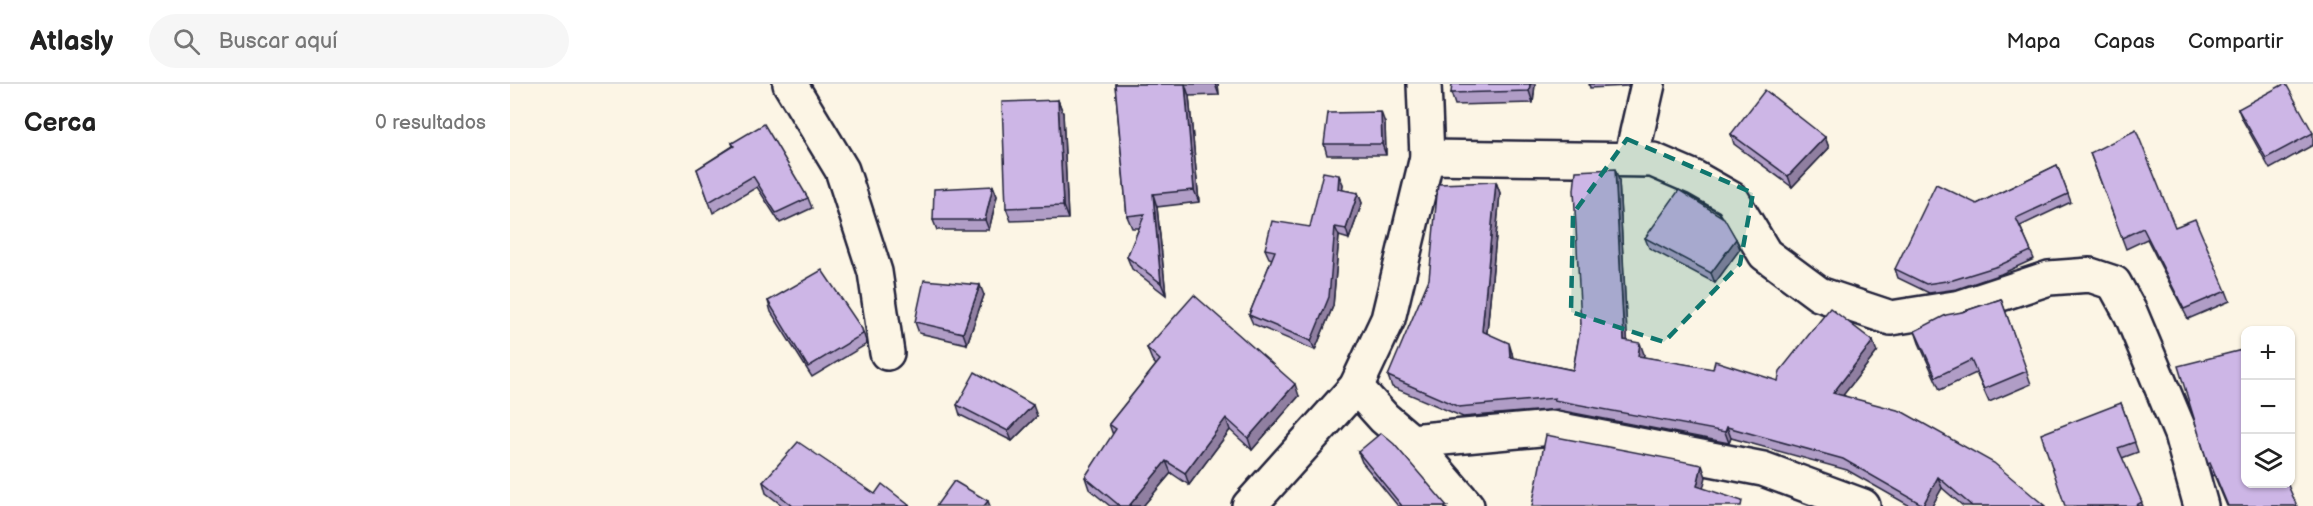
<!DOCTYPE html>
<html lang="es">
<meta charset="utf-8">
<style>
:root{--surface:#fff;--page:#f6f6f6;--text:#222;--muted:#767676;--line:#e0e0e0}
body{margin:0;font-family:"Balsamiq Sans",sans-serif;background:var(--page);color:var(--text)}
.controls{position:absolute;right:18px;bottom:18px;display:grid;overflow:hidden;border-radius:12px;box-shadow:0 2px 4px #0004}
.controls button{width:54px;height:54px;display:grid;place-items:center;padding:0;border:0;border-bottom:2px solid var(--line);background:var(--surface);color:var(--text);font:30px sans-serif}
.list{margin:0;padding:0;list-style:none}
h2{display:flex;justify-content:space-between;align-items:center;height:78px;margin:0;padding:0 24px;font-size:26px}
h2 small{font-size:20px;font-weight:400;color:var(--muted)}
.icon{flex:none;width:33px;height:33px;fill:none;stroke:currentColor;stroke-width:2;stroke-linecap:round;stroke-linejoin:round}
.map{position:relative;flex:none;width:1803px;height:422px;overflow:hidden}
header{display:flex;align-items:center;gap:36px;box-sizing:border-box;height:84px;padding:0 30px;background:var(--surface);border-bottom:2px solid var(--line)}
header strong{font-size:28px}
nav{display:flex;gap:33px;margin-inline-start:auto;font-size:21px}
.search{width:420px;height:54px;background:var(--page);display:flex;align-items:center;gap:15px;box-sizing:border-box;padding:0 21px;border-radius:33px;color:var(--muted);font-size:22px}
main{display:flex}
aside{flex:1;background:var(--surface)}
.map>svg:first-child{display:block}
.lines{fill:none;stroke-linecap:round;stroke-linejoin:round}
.street-casing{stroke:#22223b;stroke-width:38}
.street{stroke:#fcf5e5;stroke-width:33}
.wall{fill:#b09dc6;stroke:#22223b;stroke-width:1.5}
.shaded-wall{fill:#907fa1;stroke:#22223b;stroke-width:1.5}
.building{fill:#cdb6e6;stroke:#22223b;stroke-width:1.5}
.marked{fill:#0f766e;fill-opacity:0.2;stroke:#0f766e;stroke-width:4.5;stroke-dasharray:12 8;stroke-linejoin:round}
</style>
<header>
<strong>Atlasly</strong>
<div class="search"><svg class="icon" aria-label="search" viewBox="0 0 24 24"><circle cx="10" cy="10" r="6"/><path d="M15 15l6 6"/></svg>Buscar aquí</div>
<nav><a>Mapa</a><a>Capas</a><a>Compartir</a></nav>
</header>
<main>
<aside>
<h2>Cerca<small>0 resultados</small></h2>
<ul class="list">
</ul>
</aside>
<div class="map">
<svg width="1803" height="422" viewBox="0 0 1803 422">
<rect width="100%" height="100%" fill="#fcf5e5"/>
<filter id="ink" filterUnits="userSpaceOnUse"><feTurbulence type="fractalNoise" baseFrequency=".0167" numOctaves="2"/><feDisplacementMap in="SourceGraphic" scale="12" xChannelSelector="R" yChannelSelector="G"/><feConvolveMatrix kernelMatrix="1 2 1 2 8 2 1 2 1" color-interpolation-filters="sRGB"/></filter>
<g filter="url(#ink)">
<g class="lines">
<defs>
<g id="street">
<path d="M280,0L332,86L365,188L377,269"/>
<path d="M917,73L1143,76L1185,94L1222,115L1255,170L1309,210L1381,234L1451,223L1539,194L1580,191L1604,199L1621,230L1671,350L1691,422"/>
<path d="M1121,75L1138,0"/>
<path d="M846,303L874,334L901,357L957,422"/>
<path d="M901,357L1041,344L1253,385L1353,422"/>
<path d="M739,422L846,303L878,235L917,73L914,0"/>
</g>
</defs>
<use href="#street" class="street-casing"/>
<use href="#street" class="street"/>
</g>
<g class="wall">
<path d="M605,0H708L709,11L679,12L689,118L647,123L656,211L622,185L617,173L629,144H622L617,132Z"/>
<path d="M1025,0L1023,19L945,21L941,9Z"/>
<path d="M1079,0H1119L1118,2L1080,4Z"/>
<path d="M548,16L553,29L558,135L501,137L496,124Z"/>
<path d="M1728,25L1803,49V61L1760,85L1732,35Z"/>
<path d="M875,39L876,71H817L814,60Z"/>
<path d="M1221,50L1315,53L1319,64L1282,103L1224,60Z"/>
<path d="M222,59L298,114L302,124L270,139L247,103L203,129L187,85L223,62Z"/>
<path d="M1580,69L1665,143L1716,207L1720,217L1678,235L1637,155L1616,165Z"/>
<path d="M1547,81L1561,118L1510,142L1524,175L1491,190L1447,205L1419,209L1388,194L1385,185L1467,120Z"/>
<path d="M1109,96L1117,257L1134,270L1133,273L1268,297L1367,268L1333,311L1535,422H1453L1432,404L1422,422H1400L1337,386L1221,354L1219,359L1048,326V325L953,333L882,303L878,292L986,98L990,109L977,249L1002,269L1003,274L1063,286L1071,240Z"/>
<path d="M833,100L832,106L848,109L852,119L839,155L829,152L823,222L805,266L743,240L739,231L762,175L759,174L755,165L800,143Z"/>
<path d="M483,102L487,112L479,146H427L423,136Z"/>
<path d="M1135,154L1226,155L1230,165L1205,199L1139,164Z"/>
<path d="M474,211L457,260L409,249L405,238Z"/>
<path d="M1491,215L1521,300L1479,318L1466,289L1430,306L1409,259L1405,247L1452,228Z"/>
<path d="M258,217L352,245L357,260L302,293L261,228Z"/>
<path d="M637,264L789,312L742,366L720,346L679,401L661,389L633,422H600L579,405L575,393L603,351L599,340L646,281L642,276Z"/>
<path d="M1732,266L1736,277V399L1787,422H1717L1704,391L1702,392L1698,380Z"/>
<path d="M1611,319L1628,368L1612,374L1633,422H1555Z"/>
<path d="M447,321L527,332L502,357L450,331Z"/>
<path d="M848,368L937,422H888L852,378Z"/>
<path d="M253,398L365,410L400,422H273L256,409Z"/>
</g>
<g class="shaded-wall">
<path d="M675,0L679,12L689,118L684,106Z"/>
<path d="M705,0H708L709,11Z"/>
<path d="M1020,0H1025L1023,19L1019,7Z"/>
<path d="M548,16L553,29L558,135L553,122Z"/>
<path d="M871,28L875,39L876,71L872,60Z"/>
<path d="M1315,53L1319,64L1282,103L1278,92Z"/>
<path d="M1105,85L1109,96L1118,267L1114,256Z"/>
<path d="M829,91L833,100L832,115L828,105Z"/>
<path d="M986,98L990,109L976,258L972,247Z"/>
<path d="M483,102L487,112L479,146L475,136Z"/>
<path d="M848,109L852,119L839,155L836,145Z"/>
<path d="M643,110L647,123L656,211L651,199Z"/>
<path d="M825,143L829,152L823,222L805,266L801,257Z"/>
<path d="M1226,155L1230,165L1205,199L1201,189Z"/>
<path d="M470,201L474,211L457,260L453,249Z"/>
<path d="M1363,257L1367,268L1327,319L1323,309Z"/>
<path d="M999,259L1002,269L1004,284L1000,273Z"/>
<path d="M1130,259L1134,270L1132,283L1128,272Z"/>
<path d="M785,300L789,312L742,366L738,354Z"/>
<path d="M523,321L527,332L502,357L498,347Z"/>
<path d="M716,334L720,346L679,401L675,389Z"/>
<path d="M1217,343L1221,354L1219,359L1215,348Z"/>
<path d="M656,377L661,389L633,422H619Z"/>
<path d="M1192,381L1196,393L1191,413L1187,402Z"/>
<path d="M1428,393L1432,404L1422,422H1414L1413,421Z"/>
<path d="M478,417L480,422H474Z"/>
</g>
<g class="building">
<path d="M605,0H675L684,106L643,110L651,199L617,173L635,130L617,132Z"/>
<path d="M942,0H1020L1019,7L941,9Z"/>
<path d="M1774,0H1776L1803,49L1756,74L1728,25Z"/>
<path d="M1255,6L1315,53L1278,92L1221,50Z"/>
<path d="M548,16L553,122L496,124L492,18Z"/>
<path d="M871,28L872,60H814L818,29Z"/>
<path d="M254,40L298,114L266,129L243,92L199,118L187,85L224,62L222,59Z"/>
<path d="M1626,46L1665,143L1685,135L1716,207L1674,225L1633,144L1612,154L1580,69Z"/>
<path d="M1547,81L1558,110L1506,134L1521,167L1488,182L1443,196L1416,200L1385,185L1426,100L1467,120Z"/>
<path d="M1105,85L1114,256L1130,259L1128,272L1203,285L1205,277L1268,297L1270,287L1320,224L1363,257L1323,309L1391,327L1484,379L1535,422H1462L1428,393L1413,421L1333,375L1217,343L1215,348L1044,316L1045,314L949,323L878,292L919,195L928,100L986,98L972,247L999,259L1000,273L1063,286L1071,240L1064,106L1066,87Z"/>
<path d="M813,88L829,91L828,105L848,109L836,145L825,143L819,213L801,257L739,231L765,167L755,165L762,137L800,143Z"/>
<path d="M483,102L475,136H423L424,105Z"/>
<path d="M1169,106L1214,134L1226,155L1201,189L1135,154Z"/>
<path d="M312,186L352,245L353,250L298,283L258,217Z"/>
<path d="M414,196L470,201L453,249L405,238Z"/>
<path d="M684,211L785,300L738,354L716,334L675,389L656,377L619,422H610L575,393L606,345L599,340L650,276L637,264Z"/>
<path d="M1491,215L1517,287L1474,305L1461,276L1426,293L1405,247L1436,231L1452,228Z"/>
<path d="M1732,266L1736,281V399H1777L1787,422H1718L1700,379L1698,380L1668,282Z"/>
<path d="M465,288L523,321L498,347L447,321Z"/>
<path d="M1611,319L1625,358L1608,364L1632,418L1625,422H1555L1531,350Z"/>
<path d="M871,349L884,360L937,422H892L848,368Z"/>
<path d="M1036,351L1192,381L1187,402L1232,417L1231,422H1022Z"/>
<path d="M288,358L365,410L372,400L400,422H283L253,398Z"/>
<path d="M444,397L478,417L474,422H426Z"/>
</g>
</g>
<path class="marked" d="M1117,55L1243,109L1230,180L1154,258L1061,228L1063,130Z"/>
</svg>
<div class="controls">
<button>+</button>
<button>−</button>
<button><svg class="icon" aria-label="layers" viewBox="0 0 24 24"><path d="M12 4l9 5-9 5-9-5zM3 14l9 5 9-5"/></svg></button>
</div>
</div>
</main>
